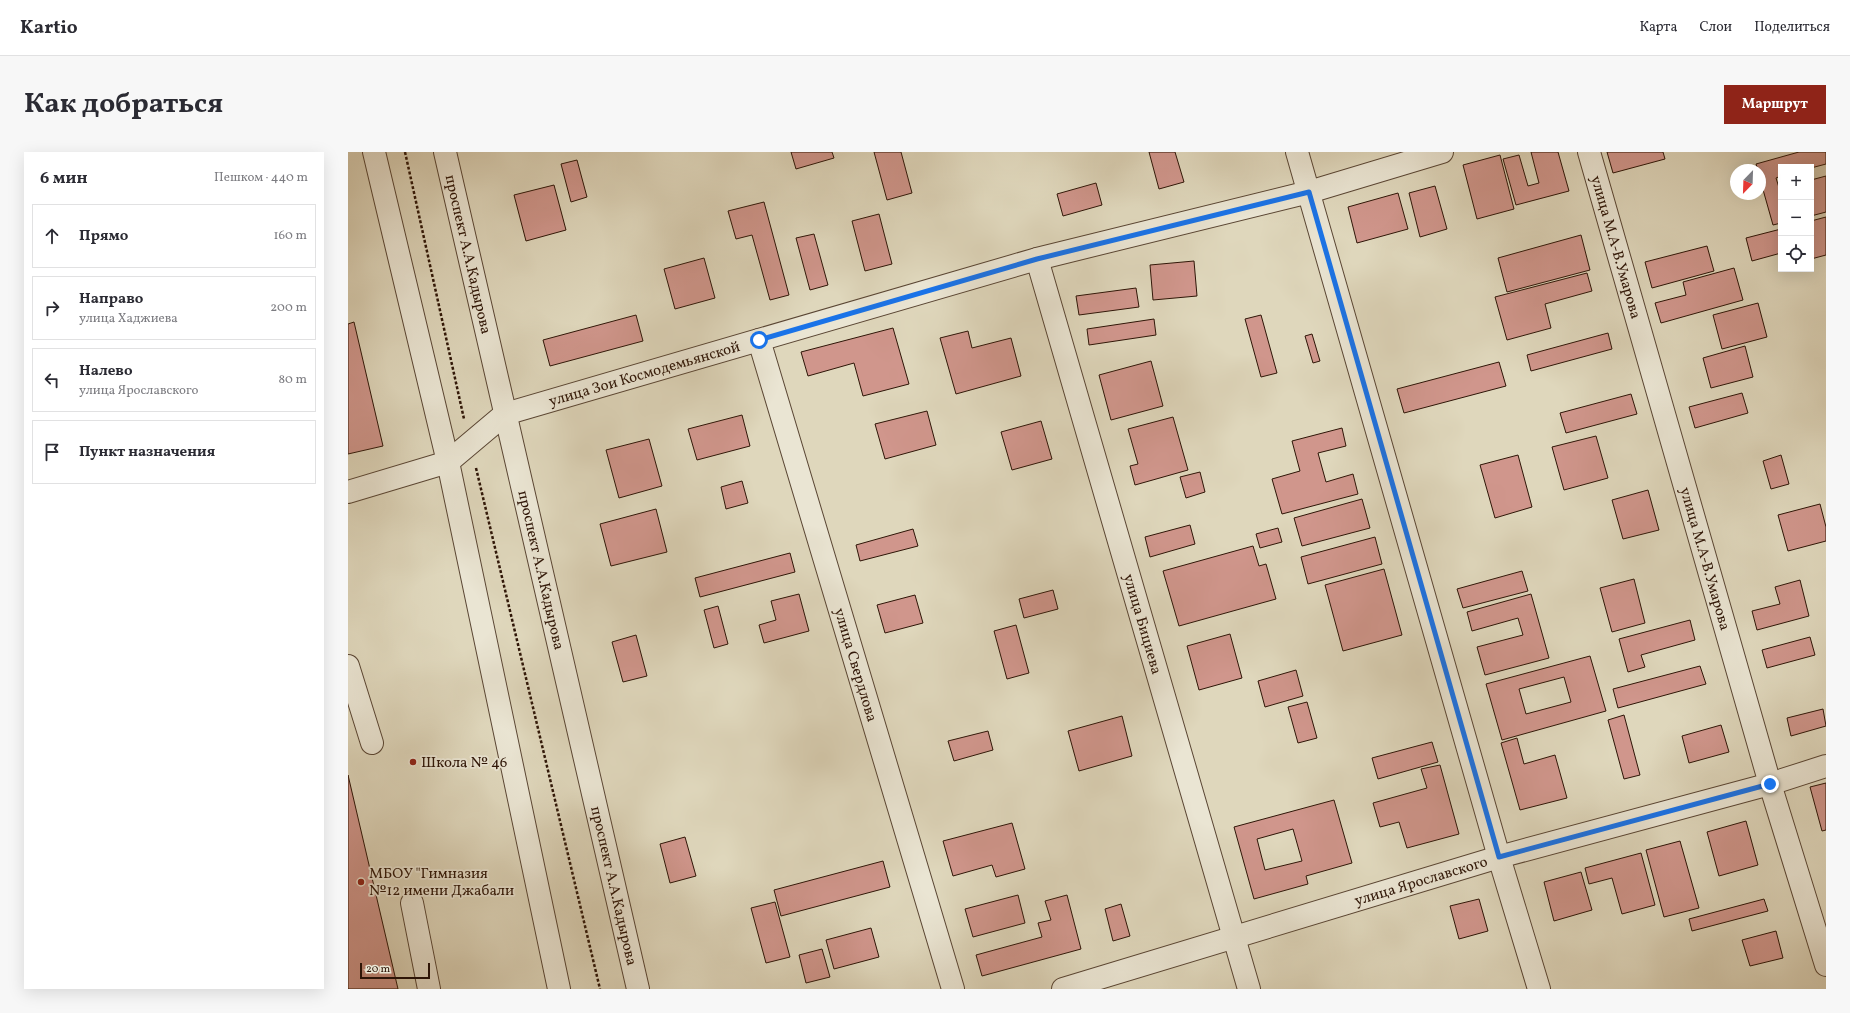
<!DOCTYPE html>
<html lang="ru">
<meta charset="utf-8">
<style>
:root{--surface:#fff;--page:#f7f7f7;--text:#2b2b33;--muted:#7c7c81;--line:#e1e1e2;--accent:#8f2418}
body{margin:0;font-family:Vollkorn,serif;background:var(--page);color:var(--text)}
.controls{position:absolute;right:12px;top:12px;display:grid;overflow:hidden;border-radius:0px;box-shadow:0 4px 16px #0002}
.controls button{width:36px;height:36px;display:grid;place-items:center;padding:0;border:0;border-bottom:1px solid var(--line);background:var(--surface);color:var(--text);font:20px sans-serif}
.compass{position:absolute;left:1382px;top:12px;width:36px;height:36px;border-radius:50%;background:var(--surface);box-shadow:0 4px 16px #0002;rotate:203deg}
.scale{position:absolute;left:12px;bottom:10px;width:70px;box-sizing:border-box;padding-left:4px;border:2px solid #2e1507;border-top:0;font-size:11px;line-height:14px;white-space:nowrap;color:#2e1507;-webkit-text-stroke:3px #eae5d3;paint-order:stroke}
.stop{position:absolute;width:12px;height:12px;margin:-9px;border:3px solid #1a73e8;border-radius:50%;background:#fff}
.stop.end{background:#1a73e8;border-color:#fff;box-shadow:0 1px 4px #0008}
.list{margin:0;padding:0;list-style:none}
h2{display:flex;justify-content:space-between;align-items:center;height:52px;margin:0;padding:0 16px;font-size:17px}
h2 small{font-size:13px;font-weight:400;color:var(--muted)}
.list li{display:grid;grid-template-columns:26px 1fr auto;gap:12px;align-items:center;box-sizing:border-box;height:64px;margin:0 8px 8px;padding:0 8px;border:1px solid var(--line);border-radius:0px}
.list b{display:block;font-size:15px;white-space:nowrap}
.list p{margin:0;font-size:13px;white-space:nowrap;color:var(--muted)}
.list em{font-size:13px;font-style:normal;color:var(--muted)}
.icon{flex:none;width:22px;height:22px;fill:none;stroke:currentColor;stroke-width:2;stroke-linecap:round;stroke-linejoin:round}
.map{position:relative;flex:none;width:1478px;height:837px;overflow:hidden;border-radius:0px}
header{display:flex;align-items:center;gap:24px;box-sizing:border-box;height:56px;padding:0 20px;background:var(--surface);border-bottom:1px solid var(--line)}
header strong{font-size:19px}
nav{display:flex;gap:22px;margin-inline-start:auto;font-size:14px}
.intro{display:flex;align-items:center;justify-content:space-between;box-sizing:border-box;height:96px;padding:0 24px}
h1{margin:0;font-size:28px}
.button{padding:10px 18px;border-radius:0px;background:var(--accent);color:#fff;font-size:14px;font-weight:700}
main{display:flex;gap:24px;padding:0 24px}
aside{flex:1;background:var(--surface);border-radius:0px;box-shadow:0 4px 16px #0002}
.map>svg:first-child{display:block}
.building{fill:#d0968c;stroke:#2e1507;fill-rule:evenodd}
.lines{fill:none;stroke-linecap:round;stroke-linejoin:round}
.minor-casing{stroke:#5a4634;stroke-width:24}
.path{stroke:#2e1507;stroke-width:2.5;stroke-dasharray:3 2;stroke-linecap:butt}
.minor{stroke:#eae5d3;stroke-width:22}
.route{stroke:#1a73e8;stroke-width:5}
.poi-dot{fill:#8f2418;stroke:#eae5d3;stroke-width:1.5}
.labels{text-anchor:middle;stroke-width:3.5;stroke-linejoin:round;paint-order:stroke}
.street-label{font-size:15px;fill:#2e1507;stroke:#eae5d3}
.poi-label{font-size:15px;fill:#2e1507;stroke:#eae5d3;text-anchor:start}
</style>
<header>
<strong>Kartio</strong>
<nav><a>Карта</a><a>Слои</a><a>Поделиться</a></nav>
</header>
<div class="intro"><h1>Как добраться</h1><a class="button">Маршрут</a></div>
<main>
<aside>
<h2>6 мин<small>Пешком · 440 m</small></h2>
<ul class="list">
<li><svg class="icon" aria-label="ahead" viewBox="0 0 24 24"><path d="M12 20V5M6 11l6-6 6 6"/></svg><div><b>Прямо</b></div><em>160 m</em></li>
<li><svg class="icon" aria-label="right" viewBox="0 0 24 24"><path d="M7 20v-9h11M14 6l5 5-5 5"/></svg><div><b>Направо</b><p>улица Хаджиева</p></div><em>200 m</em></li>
<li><svg class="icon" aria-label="left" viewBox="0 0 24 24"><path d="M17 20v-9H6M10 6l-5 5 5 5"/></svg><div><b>Налево</b><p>улица Ярославского</p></div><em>80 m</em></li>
<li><svg class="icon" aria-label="arrive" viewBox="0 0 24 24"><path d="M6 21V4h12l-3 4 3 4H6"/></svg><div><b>Пункт назначения</b></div></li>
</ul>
</aside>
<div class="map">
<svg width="1478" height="837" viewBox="0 0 1478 837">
<rect width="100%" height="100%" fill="#dfd7bc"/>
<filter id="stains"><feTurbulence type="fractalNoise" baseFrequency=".005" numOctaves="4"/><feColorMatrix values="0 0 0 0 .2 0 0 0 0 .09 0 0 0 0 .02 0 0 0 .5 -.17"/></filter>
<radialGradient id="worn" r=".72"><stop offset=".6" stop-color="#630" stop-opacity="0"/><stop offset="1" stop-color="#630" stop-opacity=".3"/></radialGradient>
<g class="building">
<path d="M443,0H484L486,6L448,17Z"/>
<path d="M526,0H553L564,41L539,48Z"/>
<path d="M801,0H827L836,30L811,37Z"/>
<path d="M1183,0H1210L1221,39L1168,53L1155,7L1171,3L1180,34L1191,31Z"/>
<path d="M1259,0H1315L1317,7L1265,21Z"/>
<path d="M1451,0H1478V12L1463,16V15H1433V24L1428,26L1433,42V71L1425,73L1412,27V18H1410L1408,12Z"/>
<path d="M1152,3L1166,57L1129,67L1115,13Z"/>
<path d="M229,8L239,45L223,50L213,12Z"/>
<path d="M1478,24V60L1463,64V28Z"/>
<path d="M748,31L754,53L715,64L709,42Z"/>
<path d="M206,33L218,78L178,89L166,43Z"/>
<path d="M1087,34L1099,77L1072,85L1061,41Z"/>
<path d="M1050,41L1060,77L1009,91L1000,55Z"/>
<path d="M416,50L441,143L422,148L404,83L388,87L380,59Z"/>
<path d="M531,62L544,112L517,119L504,69Z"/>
<path d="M1478,65V103L1463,107V69Z"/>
<path d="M1433,77V101L1404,109L1398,86Z"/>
<path d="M466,82L480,133L462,138L448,86Z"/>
<path d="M1233,83L1242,118L1159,140L1150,106Z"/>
<path d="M1359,94L1366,119L1304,136L1297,110Z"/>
<path d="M356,106L367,146L327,157L316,117Z"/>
<path d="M846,109L849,144L805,148L802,113Z"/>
<path d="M1386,116L1395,148L1313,171L1307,151L1338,143L1335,130Z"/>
<path d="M1239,121L1244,139L1197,152L1203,176L1159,188L1147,145Z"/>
<path d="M788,136L791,155L731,163L728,144Z"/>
<path d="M1410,151L1419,185L1374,197L1365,163Z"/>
<path d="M288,163L295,189L202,214L195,188Z"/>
<path d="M913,163L929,221L913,225L897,167Z"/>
<path d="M806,167L808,183L741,193L739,177Z"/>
<path d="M6,170L35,294L0,302V172Z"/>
<path d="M545,176L561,232L515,244L506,211L460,224L453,200Z"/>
<path d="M620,179L624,196L663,186L673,224L608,242L592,186Z"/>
<path d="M1260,181L1264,197L1183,219L1179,203Z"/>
<path d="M964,182L972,209L965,211L957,184Z"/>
<path d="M1397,194L1405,225L1363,236L1355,206Z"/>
<path d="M803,209L815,254L763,268L751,223Z"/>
<path d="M1151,210L1158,234L1056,261L1049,237Z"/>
<path d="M1394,241L1400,261L1347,276L1341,255Z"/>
<path d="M1283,242L1289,262L1218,281L1212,261Z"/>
<path d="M579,259L588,293L537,307L527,272Z"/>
<path d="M394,263L402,294L349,308L340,277Z"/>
<path d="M825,265L840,318L787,333L782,314L790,312L780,277Z"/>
<path d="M693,269L704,307L664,318L653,280Z"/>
<path d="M994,276L998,294L970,301L978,330L1005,322L1010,342L934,362L924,327L952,319L944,289Z"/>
<path d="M1248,284L1260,326L1216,338L1204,295Z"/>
<path d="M301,287L314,334L271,346L258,298Z"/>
<path d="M1170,303L1184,355L1147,366L1132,313Z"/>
<path d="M1433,303L1441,332L1423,337L1415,309Z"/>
<path d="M852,320L857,340L838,346L832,325Z"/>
<path d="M394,329L400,351L378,357L373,335Z"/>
<path d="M1300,338L1311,378L1275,387L1264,348Z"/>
<path d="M1014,347L1022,376L954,394L946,366Z"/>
<path d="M1472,352L1478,375V389L1440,399L1430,363Z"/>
<path d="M308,357L319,400L263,414L252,372Z"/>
<path d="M842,373L847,392L802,405L797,385Z"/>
<path d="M930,376L934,390L912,396L908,382Z"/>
<path d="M565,377L570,394L512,409L508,393Z"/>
<path d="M1027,385L1034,412L960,432L953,405Z"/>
<path d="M905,394L911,414L918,412L928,447L831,474L815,419Z"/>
<path d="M442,401L447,420L352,445L347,426Z"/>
<path d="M1036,417L1054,483L995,499L977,433Z"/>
<path d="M1174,419L1180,439L1115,456L1109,437Z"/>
<path d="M1286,427L1297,471L1264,480L1252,436Z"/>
<path d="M1452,428L1461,464L1409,478L1404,459L1432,452L1427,435Z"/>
<path d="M705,438L710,457L676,466L671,447Z"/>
<path d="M451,442L461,479L416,491L411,473L428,468L423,449Z"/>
<path d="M1183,442L1201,506L1137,523L1129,495L1175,483L1170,466L1124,479L1119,460Z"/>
<path d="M567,443L575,471L537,481L529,453Z"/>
<path d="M370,454L380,492L366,496L356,458Z"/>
<path d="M1342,468L1347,488L1293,503L1297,515L1280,520L1271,487Z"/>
<path d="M668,473L681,521L659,527L646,479Z"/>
<path d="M882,482L894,526L851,538L839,494Z"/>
<path d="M288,483L299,524L275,530L264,490Z"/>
<path d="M1462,485L1467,503L1419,516L1414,498Z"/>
<path d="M1242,504L1258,559L1154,588L1138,532ZM1216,525L1223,550L1178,562L1171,537Z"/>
<path d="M1352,514L1358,532L1270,556L1265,537Z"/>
<path d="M948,518L955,544L917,555L910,529Z"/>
<path d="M959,550L969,586L950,591L940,555Z"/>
<path d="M1475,557L1478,574L1443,584L1439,566Z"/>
<path d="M1276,563L1292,623L1276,627L1260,568Z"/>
<path d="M774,564L784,604L731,619L720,579Z"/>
<path d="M1373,573L1381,600L1341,611L1334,584Z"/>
<path d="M640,579L645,598L606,609L600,589Z"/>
<path d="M1169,586L1176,612L1207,603L1219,646L1172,658L1153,591Z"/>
<path d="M1084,590L1090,610L1030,627L1024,606Z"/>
<path d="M1092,613L1111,682L1059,696L1051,670L1032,675L1025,651L1079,636L1073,617Z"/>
<path d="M0,623L50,837H0Z"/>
<path d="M1478,631V678L1474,679L1462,635Z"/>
<path d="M986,648L1004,711L958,724L960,732L906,747L886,675ZM945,677L954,709L917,718L909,687Z"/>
<path d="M1398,669L1410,713L1371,724L1359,680Z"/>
<path d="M664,671L677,717L648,725L644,713L605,724L595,689Z"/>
<path d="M337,685L348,724L322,731L312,692Z"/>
<path d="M1332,689L1351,756L1316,765L1298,698Z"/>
<path d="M1293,701L1307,753L1274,762L1264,726L1241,732L1237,716Z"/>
<path d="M535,709L542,735L433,764L426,738Z"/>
<path d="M1233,720L1244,758L1206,769L1196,730Z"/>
<path d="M670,743L677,771L625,785L617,757Z"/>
<path d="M719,743L733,797L634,824L628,803L694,785L690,771L703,768L697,749Z"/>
<path d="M1131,747L1140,779L1111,787L1102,754Z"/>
<path d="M1416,747L1420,759L1344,779L1341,767Z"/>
<path d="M427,750L442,805L418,811L403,756Z"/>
<path d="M773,752L782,784L765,789L757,757Z"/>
<path d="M523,776L531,805L486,817L478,788Z"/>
<path d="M1428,779L1435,806L1402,814L1394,788Z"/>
<path d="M474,797L482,825L458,831L451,803Z"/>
</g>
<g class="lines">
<defs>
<g id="minor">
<path d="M26,0L100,310L211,837"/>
<path id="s1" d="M97,0L290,837"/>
<path d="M949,0L1151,705L1191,837"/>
<path id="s2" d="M1241,0L1422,632L1478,813"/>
<path id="s3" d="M689,107L901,837"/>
<path id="s4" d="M411,188L605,837"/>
<path id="s5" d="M0,340L100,310L157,262L689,107L961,40L1094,0"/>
<path d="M0,514L24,591"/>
<path d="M64,751L81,837"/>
<path id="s6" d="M715,837L1151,705L1422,632L1478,614"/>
</g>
</defs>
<use href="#minor" class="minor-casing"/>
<g class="path">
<path d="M57,0L116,267"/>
<path d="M128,316L252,837"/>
</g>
<use href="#minor" class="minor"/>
</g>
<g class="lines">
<path class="route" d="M411,188L689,107L961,40L1151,705L1422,632"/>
</g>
<g class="poi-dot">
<circle cx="65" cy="610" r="4"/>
<circle cx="13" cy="730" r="4"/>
</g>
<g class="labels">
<g class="street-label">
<text dy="5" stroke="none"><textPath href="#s2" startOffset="99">улица М.А-В.Умарова</textPath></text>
<text dy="5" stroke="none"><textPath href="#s1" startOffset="105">проспект А.А.Кадырова</textPath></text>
<text dy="5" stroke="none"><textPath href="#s5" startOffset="324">улица Зои Космодемьянской</textPath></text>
<text dy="5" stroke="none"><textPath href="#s2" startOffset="423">улица М.А-В.Умарова</textPath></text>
<text dy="5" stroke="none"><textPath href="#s1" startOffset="429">проспект А.А.Кадырова</textPath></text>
<text dy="5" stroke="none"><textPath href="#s3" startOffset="380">улица Бициева</textPath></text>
<text dy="5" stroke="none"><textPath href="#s4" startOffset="339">улица Свердлова</textPath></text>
<text dy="5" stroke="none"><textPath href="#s6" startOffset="374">улица Ярославского</textPath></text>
<text dy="5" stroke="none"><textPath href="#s1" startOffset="753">проспект А.А.Кадырова</textPath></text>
</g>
<g class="poi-label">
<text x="73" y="615">Школа № 46</text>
<text x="21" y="726">МБОУ "Гимназия<tspan x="21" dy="17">№12 имени Джабали</tspan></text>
</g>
</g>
<rect width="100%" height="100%" filter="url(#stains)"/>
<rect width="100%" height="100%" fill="url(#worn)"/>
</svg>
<div class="controls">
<button>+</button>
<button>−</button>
<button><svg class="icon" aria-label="locate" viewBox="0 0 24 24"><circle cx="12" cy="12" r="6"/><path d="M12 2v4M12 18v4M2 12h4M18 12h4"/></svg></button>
</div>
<svg class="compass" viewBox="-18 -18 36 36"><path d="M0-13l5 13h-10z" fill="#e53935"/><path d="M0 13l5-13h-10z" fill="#7c7c81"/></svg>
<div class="scale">20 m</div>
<div class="stop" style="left:411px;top:188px"></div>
<div class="stop end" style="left:1422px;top:632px"></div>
</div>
</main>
